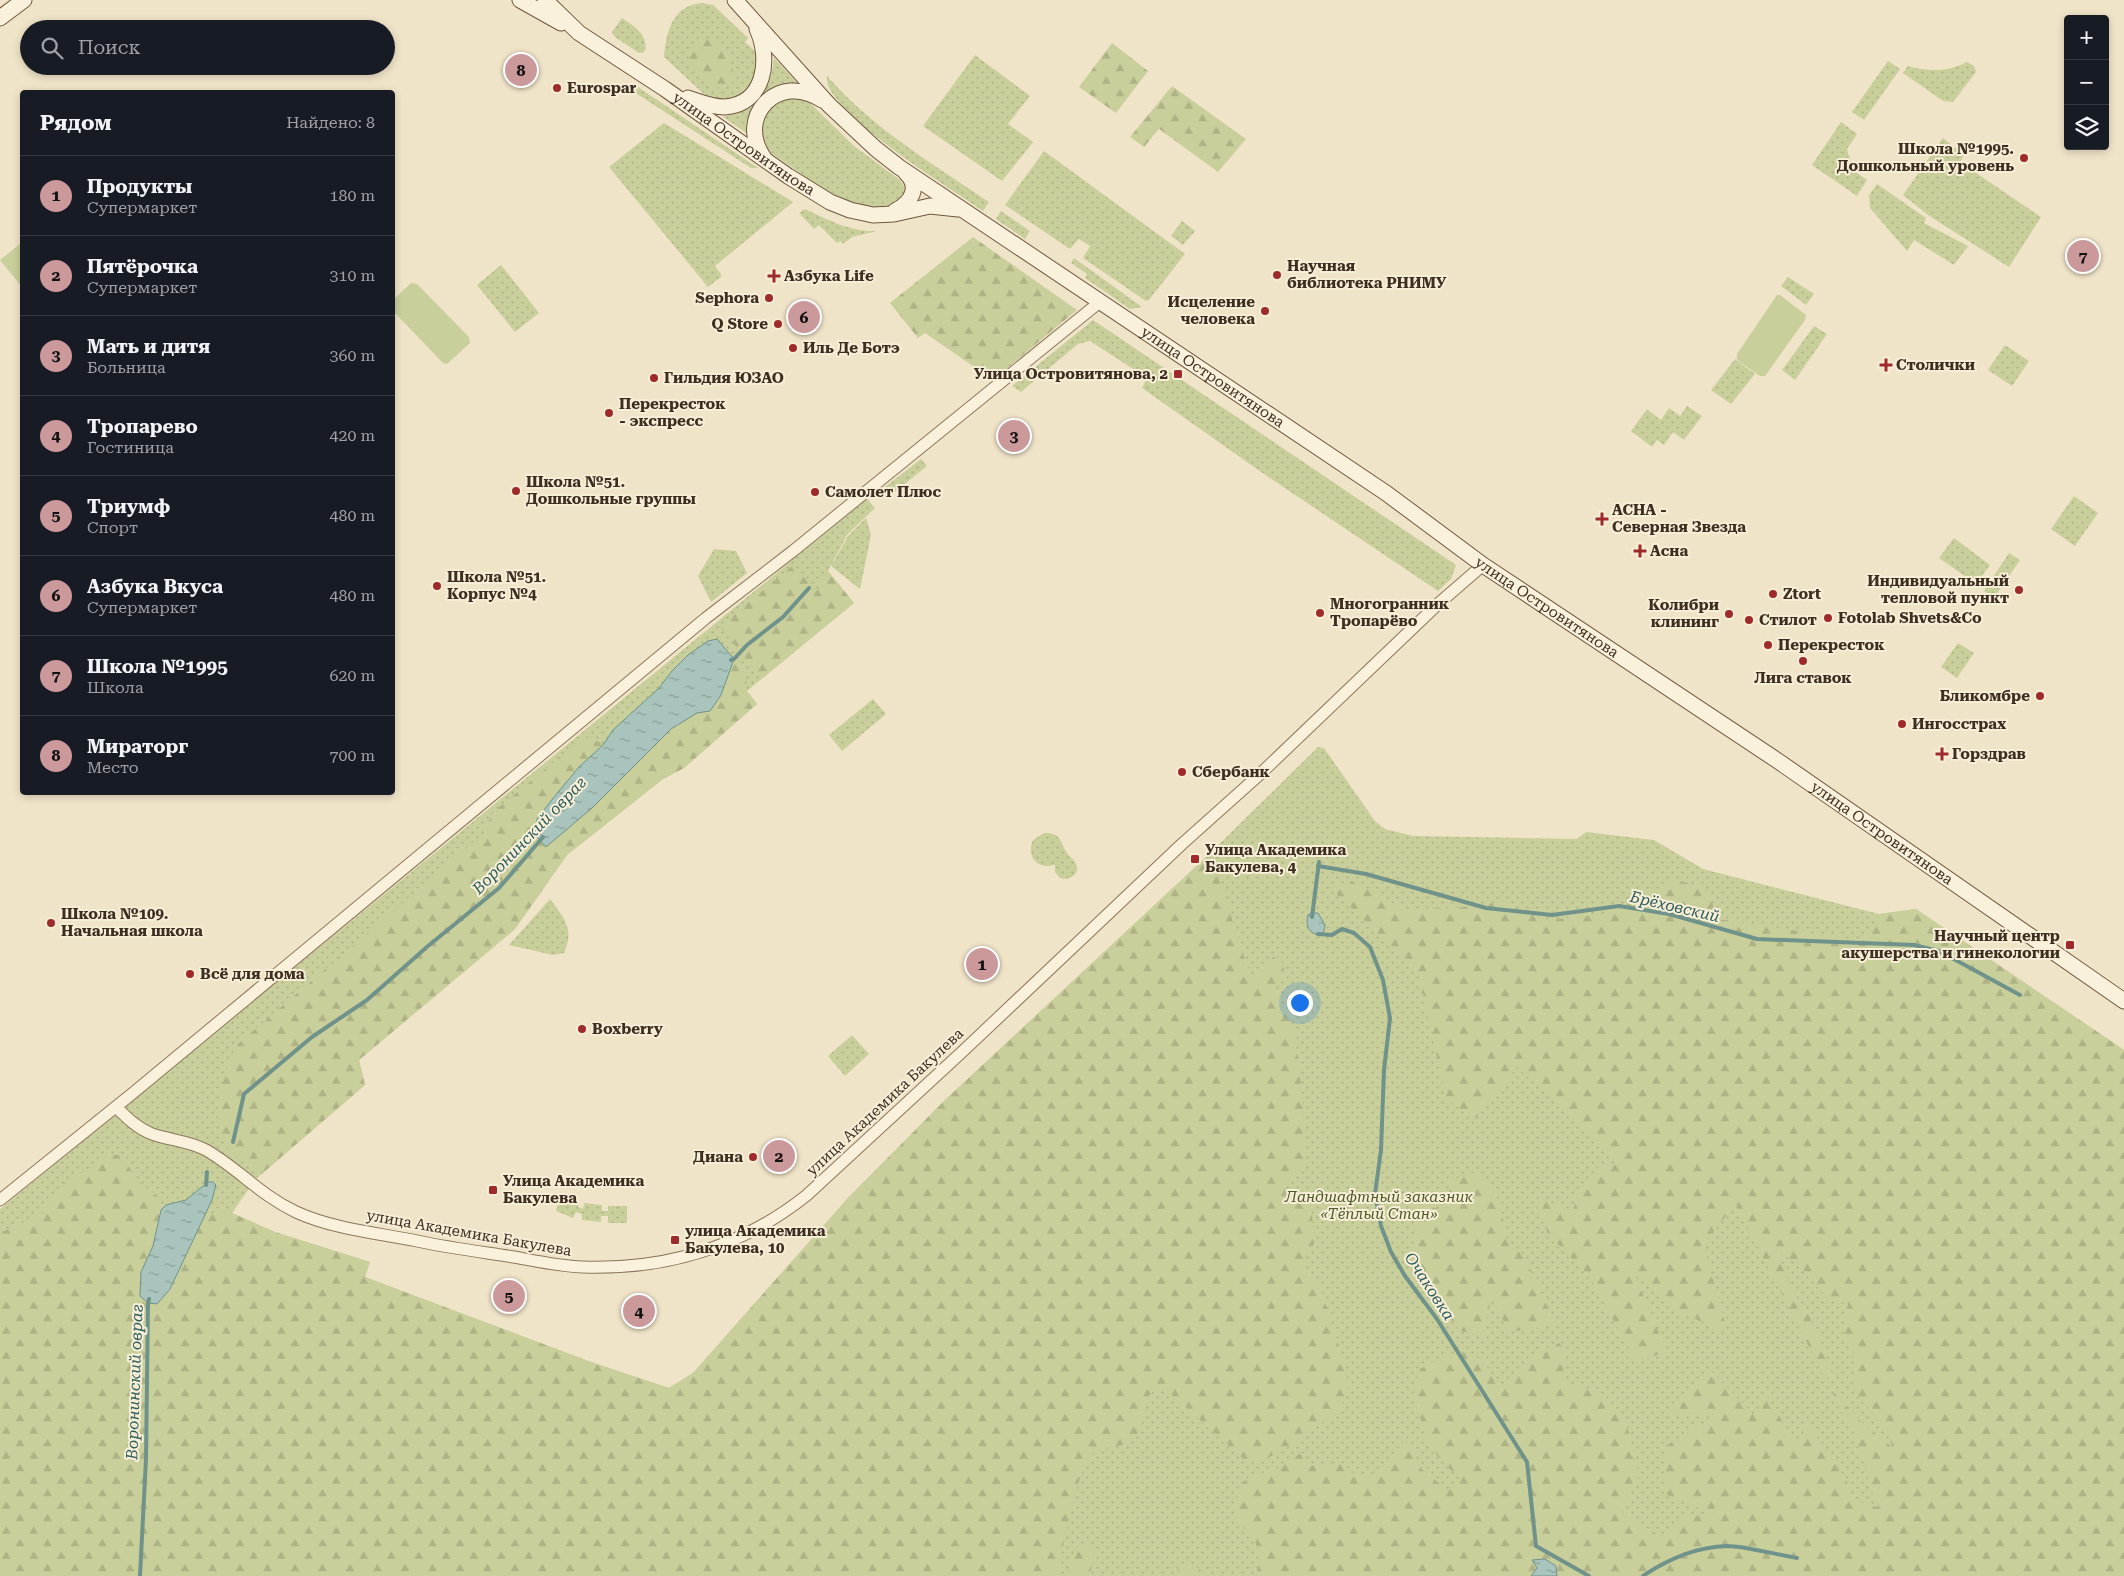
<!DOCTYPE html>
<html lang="ru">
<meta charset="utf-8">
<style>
:root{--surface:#171b24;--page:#20242c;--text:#f1f3f6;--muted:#9ea1a6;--line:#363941;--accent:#cc999b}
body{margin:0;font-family:"Roboto Serif",serif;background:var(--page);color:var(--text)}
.controls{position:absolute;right:15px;top:15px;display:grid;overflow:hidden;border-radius:5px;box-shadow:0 2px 8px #0003}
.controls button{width:45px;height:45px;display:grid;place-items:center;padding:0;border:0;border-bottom:1px solid var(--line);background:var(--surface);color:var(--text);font:25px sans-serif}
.you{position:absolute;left:1299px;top:1002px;width:18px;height:18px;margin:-12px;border:4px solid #fff;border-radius:50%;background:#1a73e8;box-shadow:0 0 0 8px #1a73e833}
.badge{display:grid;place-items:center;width:32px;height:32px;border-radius:50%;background:var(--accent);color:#111;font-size:16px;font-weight:700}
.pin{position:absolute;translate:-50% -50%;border:2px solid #fff;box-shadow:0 1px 5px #0006}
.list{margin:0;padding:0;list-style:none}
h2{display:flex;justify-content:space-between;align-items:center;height:65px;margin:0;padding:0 20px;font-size:21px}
h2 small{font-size:16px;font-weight:400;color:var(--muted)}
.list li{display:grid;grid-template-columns:32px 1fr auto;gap:15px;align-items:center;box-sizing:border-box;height:80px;padding:0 20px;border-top:1px solid var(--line)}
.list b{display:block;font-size:19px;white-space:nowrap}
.list p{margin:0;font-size:16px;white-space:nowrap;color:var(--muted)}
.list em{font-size:16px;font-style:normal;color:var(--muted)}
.icon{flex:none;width:28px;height:28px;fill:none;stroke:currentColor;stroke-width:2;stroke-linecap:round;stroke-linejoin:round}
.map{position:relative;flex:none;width:2124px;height:1576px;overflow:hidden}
.search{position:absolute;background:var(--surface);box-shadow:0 2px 8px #0003;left:20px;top:20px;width:375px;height:55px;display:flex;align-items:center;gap:12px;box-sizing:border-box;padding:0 18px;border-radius:28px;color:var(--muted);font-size:19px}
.panel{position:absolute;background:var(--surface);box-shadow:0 2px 8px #0003;left:20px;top:90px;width:375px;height:705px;border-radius:5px}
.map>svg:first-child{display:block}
.grass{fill:url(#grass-dots)}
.forest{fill:url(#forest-firs)}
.garden{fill:#c9cf9b}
.water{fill:url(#water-ripples);stroke:#6f938a}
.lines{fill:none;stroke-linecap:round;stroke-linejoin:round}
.stream{stroke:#6f938a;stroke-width:4}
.street-casing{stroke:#8d765c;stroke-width:13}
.secondary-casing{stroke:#6f573f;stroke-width:17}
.street{stroke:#faf1dc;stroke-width:11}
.secondary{stroke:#faf1dc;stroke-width:15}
.poi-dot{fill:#9e2a2b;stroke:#f7eed8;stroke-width:2}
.labels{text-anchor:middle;stroke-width:4;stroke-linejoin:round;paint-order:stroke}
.poi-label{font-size:15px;font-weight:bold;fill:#3d2e20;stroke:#f7eed8;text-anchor:start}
.street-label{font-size:15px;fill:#3d2e20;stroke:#f7eed8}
.park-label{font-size:15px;font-style:italic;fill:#4d5a26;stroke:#f7eed8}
.water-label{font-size:16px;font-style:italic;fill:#2f5d5a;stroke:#f7eed8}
</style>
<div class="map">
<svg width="2124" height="1576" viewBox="0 0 2124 1576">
<defs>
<pattern id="grass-dots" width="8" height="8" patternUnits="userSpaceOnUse" patternTransform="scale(1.25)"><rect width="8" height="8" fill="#c9cf9b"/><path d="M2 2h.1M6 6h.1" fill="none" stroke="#aeb285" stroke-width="1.8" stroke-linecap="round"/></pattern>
<pattern id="forest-firs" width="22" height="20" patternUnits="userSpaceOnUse" patternTransform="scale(1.25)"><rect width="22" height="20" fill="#c9cf9b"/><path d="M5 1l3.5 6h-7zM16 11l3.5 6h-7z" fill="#aeb285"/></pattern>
<pattern id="water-ripples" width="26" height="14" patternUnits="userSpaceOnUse" patternTransform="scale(1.25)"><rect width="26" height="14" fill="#a9c4bc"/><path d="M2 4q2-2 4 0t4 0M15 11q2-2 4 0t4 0" fill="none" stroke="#8ba098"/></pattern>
</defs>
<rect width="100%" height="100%" fill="#f0e4c8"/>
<g class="grass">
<path d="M702,3L713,5L748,38L745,42L756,52L757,69L753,81L741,93L730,98L718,99L706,96L664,57C666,33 672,5 702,3Z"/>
<path d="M622,18C635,27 645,32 646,48L644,52L639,53L615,37L612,32Z"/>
<path d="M975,55L1030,96L1008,124L1033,142L1002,181L923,126Z"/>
<path d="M774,58L798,84H789L749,125L748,134L723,117C757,107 770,95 774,58Z"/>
<path d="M1888,61L1900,69L1864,120L1852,112Z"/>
<path d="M1967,62L1974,66L1976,72L1953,102L1943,101L1903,73L1908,66C1928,72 1948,72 1967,62Z"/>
<path d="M827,76C872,128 933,164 989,202L983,211C955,191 821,110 827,76Z"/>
<path d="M638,87L758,168H751L634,92Z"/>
<path d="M787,96L808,101L854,146L900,180L905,188L906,194C901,198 896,204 890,206C854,217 801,173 773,154C758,140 761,131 764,113Z"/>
<path d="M1841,122L1857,134L1847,149L1853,170L1867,180L1857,196L1812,165Z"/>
<path d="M664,123L793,202L715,266L722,276L708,287L609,167Z"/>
<path d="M1943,138L1964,155L1960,162L2041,217L2009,267L1928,215L1903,195Z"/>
<path d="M1044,151L1185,254L1149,300L1146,301L1083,258L1090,246L1079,239L1070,249L1005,205Z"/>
<path d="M1877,184L1926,218L1924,223L1968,246L1954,265L1914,240L1907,251L1870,208L1869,195Z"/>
<path d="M805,209C829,220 849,232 877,231L852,237L843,244L841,241L837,243L819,225L814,229L799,213Z"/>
<path d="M1001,211L1030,231L1025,239L996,219Z"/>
<path d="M1182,221L1195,231L1183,245L1171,236Z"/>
<path d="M1074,258L1142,307L1130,309L1085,278L1087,274L1071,263Z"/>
<path d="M501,265L539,313L515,332L477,285Z"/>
<path d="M1788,277L1814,294L1806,305L1781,286Z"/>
<path d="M1093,320L1456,565L1451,579L1438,591L1264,474L1142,388L1147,378L1090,341L1078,344L1021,392L1012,386Z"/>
<path d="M1814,326L1827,334L1795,380L1782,370Z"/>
<path d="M2005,345L2029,361L2012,386L1988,370Z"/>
<path d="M1735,359L1755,374L1731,404L1711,390Z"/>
<path d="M1687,406L1702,416L1684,440L1673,432L1664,445L1657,440L1652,447L1631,431L1647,409L1661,420L1669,408L1680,416Z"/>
<path d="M921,459L927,466L890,496L885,487Z"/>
<path d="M2074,496L2098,513L2075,546L2051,529Z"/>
<path d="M867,499L875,508L847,535L828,571L854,603L747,691L757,704L684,768L663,779L567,855L515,929L359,1060L365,1085L256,1179L232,1213L275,1232L370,1262L365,1277L591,1362L669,1388L693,1373L848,1198L944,1101L1205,858L1318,747L1324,748L1375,821L1385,829L1413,836L1577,839L1586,832L1654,840L1703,869L1879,914L1916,909L2124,1050V1576H0V1209Z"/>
<path d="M866,518L871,535L860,589L831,566L848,536Z"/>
<path d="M1954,538L1990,565L1976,584L1939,558Z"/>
<path d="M714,549L736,551L747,573L711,602L698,576Z"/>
<path d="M2009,553L2020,560L1994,598L1984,591Z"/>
<path d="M1958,643L1974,653L1957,678L1941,667Z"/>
<path d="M873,699L886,714L842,751L829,735Z"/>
<path d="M1044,833C1061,833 1059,840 1066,851C1068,856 1074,859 1076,864C1081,874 1069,881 1060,878L1055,872V865C1037,870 1026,856 1033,840Z"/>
<path d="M550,899C564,918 575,929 564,953L553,955L509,945Z"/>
<path d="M852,1035L869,1054L845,1076L828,1056Z"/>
<path d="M561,1196L579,1203L578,1207L583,1209L584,1203L602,1205V1211H608V1206H627V1223H608V1216H601V1222L582,1220V1214L576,1212L573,1218L556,1211Z"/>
</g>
<g class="forest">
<path d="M701,39C731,43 728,56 736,81L713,89L697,75L688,60L693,48Z"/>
<path d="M1112,43L1148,71L1116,113L1079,87Z"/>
<path d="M1172,86L1246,139L1218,172L1159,129L1144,147L1130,137Z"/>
<path d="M973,237L1077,310L993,380L925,333L918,338L890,303Z"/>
<path d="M791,567H795L817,591L828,571L854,603L761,679L720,626Z"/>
<path d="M734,659L746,674L747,691L757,704L684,768L663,779L567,855L515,929L359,1060L365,1085L265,1171C201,1156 213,1089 238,1044L483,834L493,812L582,739L591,737L603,745L579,768L537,819L535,835L546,847L592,808L671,729L697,713L710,710L727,679Z"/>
<path d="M1205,858L1220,881L1250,975L1256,977L1273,957L1281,958C1289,975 1278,977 1275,992C1296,1021 1298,1053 1301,1087C1304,1114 1306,1140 1305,1167L1297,1175L1288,1180L1285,1190L1289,1198L1304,1196L1311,1199L1314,1244L1304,1258L1307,1275L1319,1284L1343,1358L1349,1386L1343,1402L1335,1413L1297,1442L1266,1459L1248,1463L1165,1389C1160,1389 1155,1389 1151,1393C1145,1402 1144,1425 1136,1437C1129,1449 1103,1444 1091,1454C1079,1465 1061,1555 1057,1576H0V1233L40,1215L52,1201L61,1185L89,1169L105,1155H120L141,1184L158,1196C164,1222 152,1248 141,1272L185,1255L204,1218L218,1210L232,1213L275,1232L370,1262L365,1277L591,1362L669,1388L693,1373L848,1198L944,1101Z"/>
<path d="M1676,880L1705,887L1719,919L1863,941L1879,914L1916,909L2124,1050V1576H1251L1257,1571L1260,1555L1253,1537L1238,1522L1234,1506L1244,1481L1255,1475L1279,1468L1301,1453L1305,1455L1309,1466L1342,1463L1351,1472L1362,1477L1377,1475L1390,1465L1400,1443L1408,1442L1422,1469L1447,1490L1455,1487L1459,1478L1441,1460L1427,1442L1413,1393L1420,1369L1446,1355L1469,1352L1485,1363L1496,1384L1507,1386C1521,1369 1538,1350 1559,1343L1565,1350L1563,1370L1567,1384L1576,1385L1604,1396L1626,1421L1639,1474L1622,1512L1664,1539L1681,1517L1714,1514L1665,1494L1664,1447L1721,1413L1666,1414L1711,1371L1755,1416L1766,1394L1798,1447L1807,1423L1845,1477L1853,1499L1879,1508C1869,1487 1865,1466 1858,1444C1852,1426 1838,1410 1832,1391L1864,1424L1892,1447L1888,1431L1849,1386L1857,1374L1844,1332L1848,1303L1830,1301L1804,1271L1774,1246L1803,1311L1808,1312L1834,1376L1825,1378L1736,1204L1703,1244L1728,1333L1681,1313L1634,1274L1667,1352L1636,1361L1589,1276L1548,1234L1534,1198L1573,1210L1580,1187L1602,1164L1623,1165L1517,1067L1475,1119L1446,1098L1418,971L1329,887L1351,881L1404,909L1455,908L1504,902L1544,920L1601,915Z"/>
<path d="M1476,1172L1499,1200L1508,1243L1524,1255L1556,1325L1509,1332L1491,1296L1485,1335L1460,1331L1412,1270L1416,1204L1440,1209L1446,1214L1451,1180Z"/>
<path d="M1080,1544L1087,1545L1092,1548L1094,1558L1089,1576H1067L1074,1551Z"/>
<path d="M1191,1563L1208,1576H1176L1179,1565Z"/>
</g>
<g class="garden">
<path d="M20,244L22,247V287L0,260Z"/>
<path d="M411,283L417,284L469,337L470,343L447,364L443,363L393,311V300Z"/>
<path d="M1777,295H1780L1806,315L1805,320L1765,376H1760L1737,360V354Z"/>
</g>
<g class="water">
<path d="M717,639L734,659L721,695L710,711L697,713L671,729L592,808L546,847L535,835V828L537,819L554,797L579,767L603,745L613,730L659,688L672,671L688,655L708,641Z"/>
<path d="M1311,913H1318L1325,925L1324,931L1320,936C1309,933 1305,926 1308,915Z"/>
<path d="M208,1182H213L216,1185L212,1200L170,1289L157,1304L148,1303L140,1296L141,1272L153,1246L161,1210L166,1205L186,1200Z"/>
<path d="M1545,1559L1556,1566L1557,1576H1531L1537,1568L1532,1560Z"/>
</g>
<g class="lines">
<g class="stream">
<path d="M731,660L734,659L747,645L783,617L809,588"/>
<path d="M1318,866L1366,874L1486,908L1552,915L1619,906L1669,914L1757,939L1914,945L1939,951L2020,995"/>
<path d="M1312,917L1319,862"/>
<path d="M1318,934L1332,935L1342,929L1354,933L1370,947L1383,980L1390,1018L1384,1070L1381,1150L1375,1194L1381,1226L1391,1252L1405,1276L1437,1319L1527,1462L1536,1546L1589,1576"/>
<path d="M233,1142L244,1094L312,1037L367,1000L428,946L499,888L543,837"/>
<path d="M206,1185L207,1172"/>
<path d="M140,1576L146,1459L148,1303L149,1299"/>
<path d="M1643,1576C1668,1559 1696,1547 1727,1546C1745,1546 1778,1555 1797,1558"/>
</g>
<defs>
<g id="street">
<path d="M116,1107C127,1118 137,1128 152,1134C169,1140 190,1141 206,1150C239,1169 260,1195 296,1212C333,1229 378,1233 417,1241C450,1248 482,1252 514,1257C536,1261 559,1266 582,1267C665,1270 742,1247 807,1195L962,1052L1182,844L1258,776L1438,604L1483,565"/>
<path d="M0,1200L133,1093L706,618L793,551L1101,301"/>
</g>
<g id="secondary">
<path d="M520,0L561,23"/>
<path id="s1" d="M545,0L579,33L665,89L788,176L830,202L850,210L873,215L894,214L930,206L958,209"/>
<path id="s2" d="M735,0L829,105L876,149L899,167L1386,493L1483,565L1778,761L2124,1001"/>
<path d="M0,18L24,0"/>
<path d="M688,98C700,102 711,107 725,107C765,104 771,59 757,29"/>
<path d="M764,158C735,117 778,71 822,100"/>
<path d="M895,211C911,203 921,187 906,173"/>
</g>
</defs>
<use href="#street" class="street-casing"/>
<use href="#secondary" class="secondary-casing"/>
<use href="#street" class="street"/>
<use href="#secondary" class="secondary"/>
</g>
<g class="poi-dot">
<circle cx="557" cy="88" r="5"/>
<circle cx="2024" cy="158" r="5"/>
<circle cx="1277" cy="275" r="5"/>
<path d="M771.5 268.5h5v5h5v5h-5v5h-5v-5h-5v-5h5z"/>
<circle cx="769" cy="298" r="5"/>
<circle cx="1265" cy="311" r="5"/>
<circle cx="778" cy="324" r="5"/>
<circle cx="793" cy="348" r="5"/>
<path d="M1883.5 357.5h5v5h5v5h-5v5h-5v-5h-5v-5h5z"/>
<rect x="1173" y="369" width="10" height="10" rx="2.5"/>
<circle cx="654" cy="378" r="5"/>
<circle cx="609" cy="413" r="5"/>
<circle cx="516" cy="491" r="5"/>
<circle cx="815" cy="492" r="5"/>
<path d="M1599.5 511.5h5v5h5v5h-5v5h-5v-5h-5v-5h5z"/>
<path d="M1637.5 543.5h5v5h5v5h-5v5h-5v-5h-5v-5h5z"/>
<circle cx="437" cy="586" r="5"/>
<circle cx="2019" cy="590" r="5"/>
<circle cx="1773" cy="594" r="5"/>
<circle cx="1320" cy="613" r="5"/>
<circle cx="1729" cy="614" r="5"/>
<circle cx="1828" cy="618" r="5"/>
<circle cx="1749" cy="620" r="5"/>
<circle cx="1768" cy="645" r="5"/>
<circle cx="1803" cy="661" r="5"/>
<circle cx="2040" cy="696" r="5"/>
<circle cx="1902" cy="724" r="5"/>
<path d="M1939.5 746.5h5v5h5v5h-5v5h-5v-5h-5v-5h5z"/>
<circle cx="1182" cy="772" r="5"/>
<rect x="1190" y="854" width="10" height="10" rx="2.5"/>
<circle cx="51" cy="923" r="5"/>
<rect x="2065" y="940" width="10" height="10" rx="2.5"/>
<circle cx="190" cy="974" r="5"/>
<circle cx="582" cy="1029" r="5"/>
<circle cx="753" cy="1157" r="5"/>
<rect x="488" y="1185" width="10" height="10" rx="2.5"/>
<rect x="670" y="1235" width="10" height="10" rx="2.5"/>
</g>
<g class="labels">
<g class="poi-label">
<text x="567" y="93">Eurospar</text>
<text x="2014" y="154" text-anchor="end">Школа №1995.<tspan x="2014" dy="17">Дошкольный уровень</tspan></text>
<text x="1287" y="271">Научная<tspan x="1287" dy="17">библиотека РНИМУ</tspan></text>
<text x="784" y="281">Азбука Life</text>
<text x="759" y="303" text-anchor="end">Sephora</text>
<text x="1255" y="307" text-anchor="end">Исцеление<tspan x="1255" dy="17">человека</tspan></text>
<text x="768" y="329" text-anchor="end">Q Store</text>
<text x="803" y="353">Иль Де Ботэ</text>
<text x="1896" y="370">Столички</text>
<text x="1168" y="379" text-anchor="end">Улица Островитянова, 2</text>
<text x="664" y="383">Гильдия ЮЗАО</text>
<text x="619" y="409">Перекресток<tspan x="619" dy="17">- экспресс</tspan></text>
<text x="526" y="487">Школа №51.<tspan x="526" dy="17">Дошкольные группы</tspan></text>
<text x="825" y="497">Самолет Плюс</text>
<text x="1612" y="515">АСНА -<tspan x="1612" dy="17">Северная Звезда</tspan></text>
<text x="1650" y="556">Асна</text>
<text x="447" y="582">Школа №51.<tspan x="447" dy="17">Корпус №4</tspan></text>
<text x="2009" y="586" text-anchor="end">Индивидуальный<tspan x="2009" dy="17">тепловой пункт</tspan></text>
<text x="1783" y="599">Ztort</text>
<text x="1330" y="609">Многогранник<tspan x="1330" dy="17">Тропарёво</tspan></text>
<text x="1719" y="610" text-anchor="end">Колибри<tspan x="1719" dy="17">клининг</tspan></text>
<text x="1838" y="623">Fotolab Shvets&amp;Co</text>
<text x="1759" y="625">Стилот</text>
<text x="1778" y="650">Перекресток</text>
<text x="1803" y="683" text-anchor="middle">Лига ставок</text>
<text x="2030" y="701" text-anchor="end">Бликомбре</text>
<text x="1912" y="729">Ингосстрах</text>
<text x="1952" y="759">Горздрав</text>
<text x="1192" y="777">Сбербанк</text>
<text x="1205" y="855">Улица Академика<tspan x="1205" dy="17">Бакулева, 4</tspan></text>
<text x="61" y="919">Школа №109.<tspan x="61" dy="17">Начальная школа</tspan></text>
<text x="2060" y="941" text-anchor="end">Научный центр<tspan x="2060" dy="17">акушерства и гинекологии</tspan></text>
<text x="200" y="979">Всё для дома</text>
<text x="592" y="1034">Boxberry</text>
<text x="743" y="1162" text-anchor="end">Диана</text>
<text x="503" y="1186">Улица Академика<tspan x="503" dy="17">Бакулева</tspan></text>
<text x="685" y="1236">улица Академика<tspan x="685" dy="17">Бакулева, 10</tspan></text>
</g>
<g class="street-label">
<text dy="5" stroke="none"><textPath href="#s1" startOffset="246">улица Островитянова</textPath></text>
<text dy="5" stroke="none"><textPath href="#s2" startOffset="612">улица Островитянова</textPath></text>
<text dy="5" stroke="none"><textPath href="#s2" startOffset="1018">улица Островитянова</textPath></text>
<text dy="5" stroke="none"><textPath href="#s2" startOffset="1422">улица Островитянова</textPath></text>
<text transform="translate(885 1102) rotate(-43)" y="5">улица Академика Бакулева</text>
<text transform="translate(469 1233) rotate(10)" y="5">улица Академика Бакулева</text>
</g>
<g class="park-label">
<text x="1379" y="1202">Ландшафтный заказник<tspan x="1379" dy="17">«Тёплый Стан»</tspan></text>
</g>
<g class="water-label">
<text transform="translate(529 835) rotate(-46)" y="6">Воронинский овраг</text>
<text transform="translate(1675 906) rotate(13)" y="6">Брёховский</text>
<text transform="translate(1430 1286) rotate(57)" y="6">Очаковка</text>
<text transform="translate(134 1382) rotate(-88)" y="6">Воронинский овраг</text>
</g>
</g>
</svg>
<div class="controls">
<button>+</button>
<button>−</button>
<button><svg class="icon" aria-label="layers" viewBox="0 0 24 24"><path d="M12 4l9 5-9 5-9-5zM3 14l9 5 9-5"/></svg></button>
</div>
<div class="you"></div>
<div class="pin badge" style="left:982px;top:964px">1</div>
<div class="pin badge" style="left:779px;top:1156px">2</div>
<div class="pin badge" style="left:1014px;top:436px">3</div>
<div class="pin badge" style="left:639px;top:1311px">4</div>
<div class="pin badge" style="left:509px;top:1296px">5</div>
<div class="pin badge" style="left:804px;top:317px">6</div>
<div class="pin badge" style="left:2083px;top:256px">7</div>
<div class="pin badge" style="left:521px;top:70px">8</div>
<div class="search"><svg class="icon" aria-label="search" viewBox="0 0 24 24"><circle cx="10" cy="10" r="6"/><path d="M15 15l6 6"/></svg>Поиск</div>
<section class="panel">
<h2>Рядом<small>Найдено: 8</small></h2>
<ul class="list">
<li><span class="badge">1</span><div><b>Продукты</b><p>Супермаркет</p></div><em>180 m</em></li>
<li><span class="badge">2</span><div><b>Пятёрочка</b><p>Супермаркет</p></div><em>310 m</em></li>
<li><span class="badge">3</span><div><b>Мать и дитя</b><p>Больница</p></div><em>360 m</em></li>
<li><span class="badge">4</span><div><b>Тропарево</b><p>Гостиница</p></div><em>420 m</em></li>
<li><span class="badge">5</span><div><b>Триумф</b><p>Спорт</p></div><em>480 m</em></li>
<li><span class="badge">6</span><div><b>Азбука Вкуса</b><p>Супермаркет</p></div><em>480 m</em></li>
<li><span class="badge">7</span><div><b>Школа №1995</b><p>Школа</p></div><em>620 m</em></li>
<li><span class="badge">8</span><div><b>Мираторг</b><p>Место</p></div><em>700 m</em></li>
</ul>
</section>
</div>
